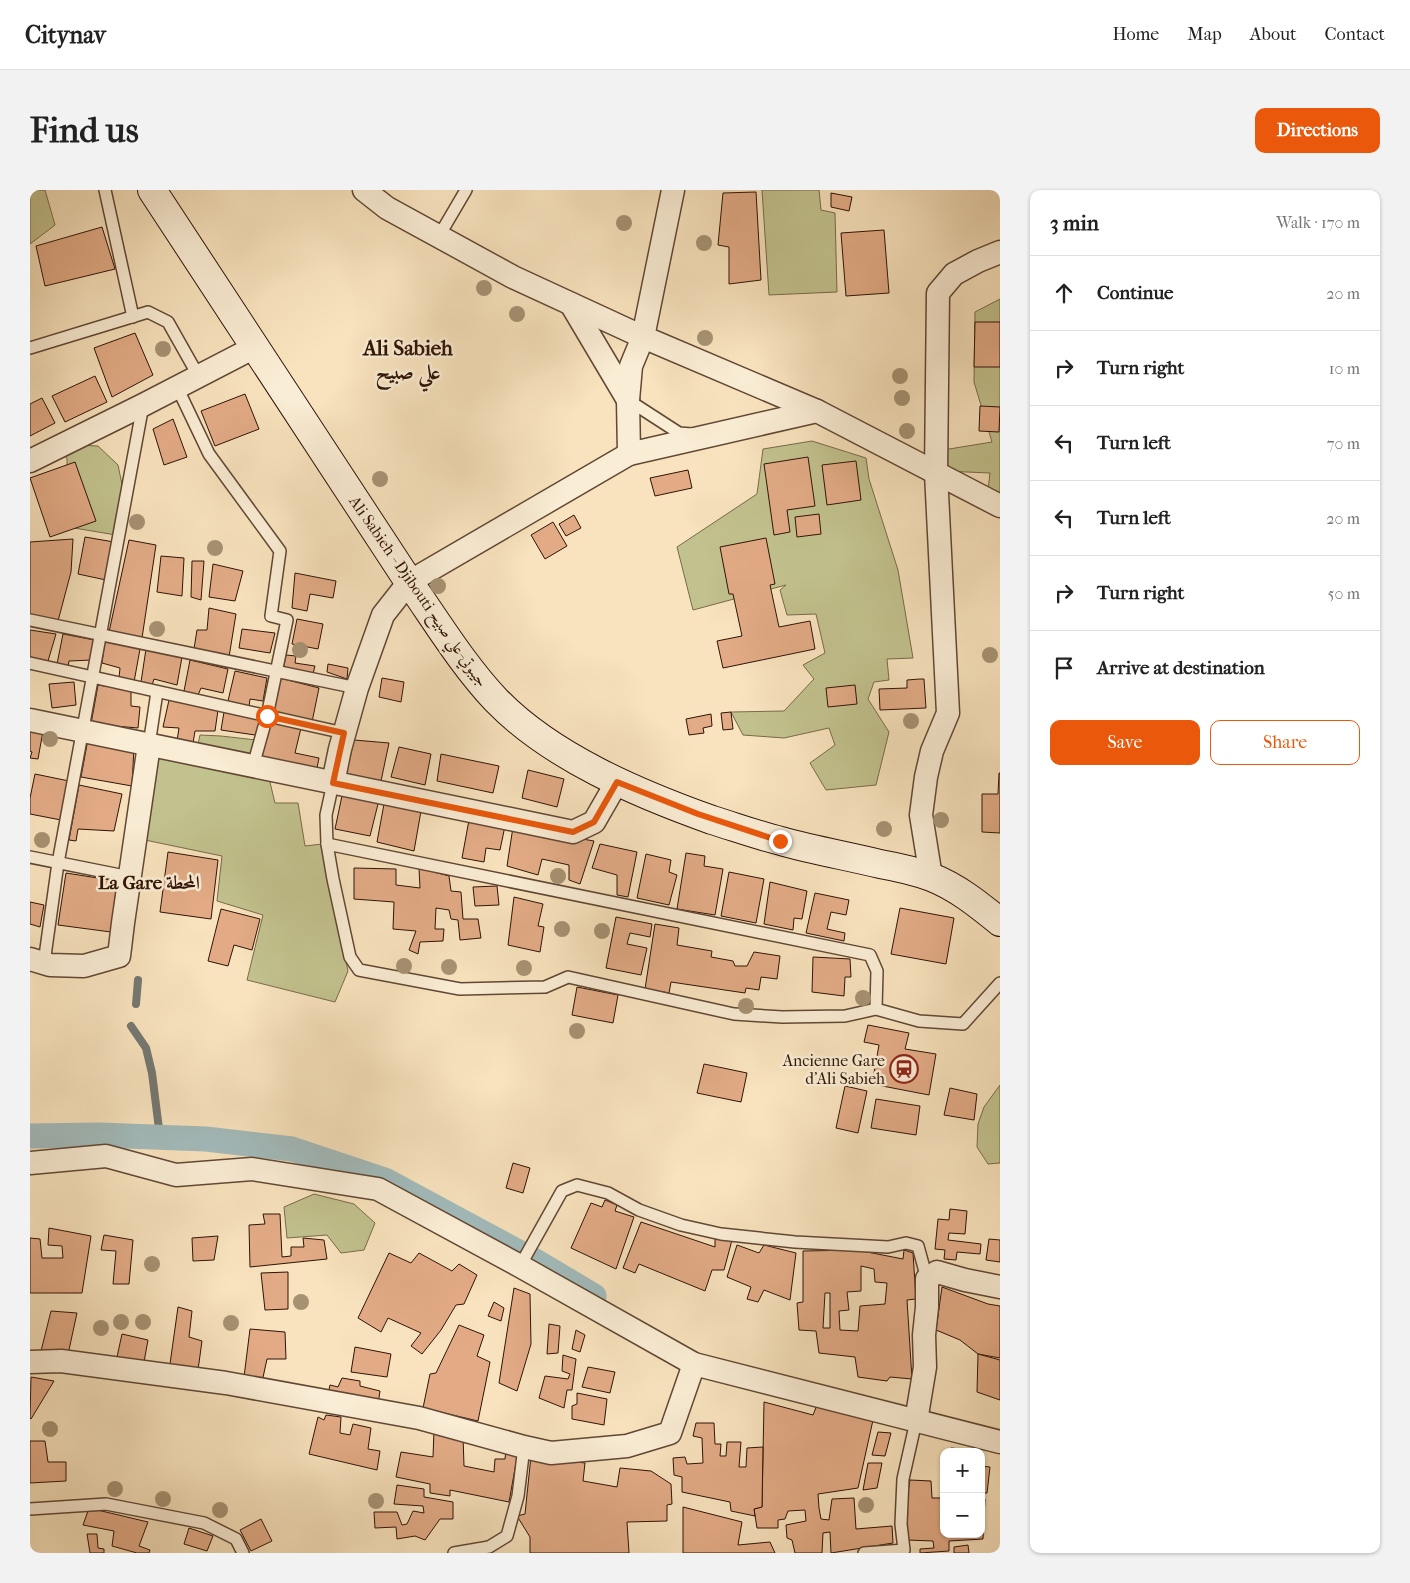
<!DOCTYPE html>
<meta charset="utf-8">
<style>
:root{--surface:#fff;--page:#f2f2f2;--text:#222;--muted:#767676;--line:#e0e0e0;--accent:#ea580c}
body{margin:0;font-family:"IM FELL French Canon",Amiri,serif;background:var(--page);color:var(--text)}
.controls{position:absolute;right:15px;bottom:15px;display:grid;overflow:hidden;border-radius:10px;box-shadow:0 1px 4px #0004}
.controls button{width:45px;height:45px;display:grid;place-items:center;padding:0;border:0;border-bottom:1px solid var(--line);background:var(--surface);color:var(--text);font:25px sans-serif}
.stop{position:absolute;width:15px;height:15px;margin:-11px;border:4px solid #ea580c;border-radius:50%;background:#fff}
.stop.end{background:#ea580c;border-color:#fff;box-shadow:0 1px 5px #0008}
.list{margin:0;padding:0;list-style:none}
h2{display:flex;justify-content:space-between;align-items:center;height:65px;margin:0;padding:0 20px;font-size:21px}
h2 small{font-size:16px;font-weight:400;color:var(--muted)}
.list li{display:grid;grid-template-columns:32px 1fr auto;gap:15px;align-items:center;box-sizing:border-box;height:75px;padding:0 20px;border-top:1px solid var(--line)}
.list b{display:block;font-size:19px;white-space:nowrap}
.list em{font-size:16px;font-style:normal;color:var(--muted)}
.actions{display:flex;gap:10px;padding:15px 20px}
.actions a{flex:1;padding:11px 0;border:1px solid var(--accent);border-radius:10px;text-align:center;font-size:18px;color:var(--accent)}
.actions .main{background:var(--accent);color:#fff}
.icon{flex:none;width:28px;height:28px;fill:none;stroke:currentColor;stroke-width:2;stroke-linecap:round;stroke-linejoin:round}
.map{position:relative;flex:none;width:970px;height:1363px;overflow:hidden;border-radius:10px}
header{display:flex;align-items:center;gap:30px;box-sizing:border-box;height:70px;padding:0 25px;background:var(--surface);border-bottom:1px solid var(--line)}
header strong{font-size:24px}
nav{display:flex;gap:28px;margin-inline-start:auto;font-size:18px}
.intro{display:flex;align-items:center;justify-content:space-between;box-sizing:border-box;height:120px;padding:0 30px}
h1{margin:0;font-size:35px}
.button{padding:12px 22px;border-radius:10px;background:var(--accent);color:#fff;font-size:18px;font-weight:700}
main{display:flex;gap:30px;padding:0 30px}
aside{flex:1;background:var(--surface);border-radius:10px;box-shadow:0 1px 4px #0004}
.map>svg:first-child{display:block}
.green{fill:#c2c28e;stroke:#786a4a}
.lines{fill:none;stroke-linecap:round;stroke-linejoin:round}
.stream{stroke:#747873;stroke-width:8}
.canal{stroke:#a2bbbc;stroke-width:25}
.building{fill:#e2ab86;stroke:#2f1306;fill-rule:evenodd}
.lane-casing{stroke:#614734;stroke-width:14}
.street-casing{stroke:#614734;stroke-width:25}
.secondary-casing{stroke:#2f1306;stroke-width:30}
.lane{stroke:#faedd5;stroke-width:11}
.street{stroke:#faedd5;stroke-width:22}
.secondary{stroke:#faedd5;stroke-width:28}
.tree{fill:#a69273}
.route{stroke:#ea580c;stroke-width:6}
.labels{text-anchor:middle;stroke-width:5;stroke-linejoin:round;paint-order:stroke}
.street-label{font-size:16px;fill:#2f1306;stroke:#faedd5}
.poi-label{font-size:16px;fill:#2f1306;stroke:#faedd5;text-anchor:end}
.quarter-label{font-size:19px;font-weight:bold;fill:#2f1306;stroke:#faedd5}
.district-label{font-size:21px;font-weight:bold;fill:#2f1306;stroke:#faedd5}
</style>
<header>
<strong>Citynav</strong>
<nav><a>Home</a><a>Map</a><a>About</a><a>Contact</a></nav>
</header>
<div class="intro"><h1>Find us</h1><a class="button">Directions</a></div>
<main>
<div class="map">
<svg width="970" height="1363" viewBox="0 0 970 1363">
<rect width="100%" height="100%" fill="#f8e3be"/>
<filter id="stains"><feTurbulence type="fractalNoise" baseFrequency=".004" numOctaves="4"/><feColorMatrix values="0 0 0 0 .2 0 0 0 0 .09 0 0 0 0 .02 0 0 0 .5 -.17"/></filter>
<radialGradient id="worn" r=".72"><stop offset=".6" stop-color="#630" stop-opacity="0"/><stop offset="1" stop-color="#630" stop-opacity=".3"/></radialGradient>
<g class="green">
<path d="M0,0H15L25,35L0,54Z"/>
<path d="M732,0H789L791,20L805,23L807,102L739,105Z"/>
<path d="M970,109V307L958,300L960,283L913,281V260L962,252L944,192L945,122Z"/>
<path d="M782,251L836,268L839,289L868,380L883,468L857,469L859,490L844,492L838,509L859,542L846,595L796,600L780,573L805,555L799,538L754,548L713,545L701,522L754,521L784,489L773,475L795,463L786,424L757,425L750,400L756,395L663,420L647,357L727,304L733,259Z"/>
<path d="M46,255L68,256L88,275L93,299L86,345L38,337L37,269L33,261Z"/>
<path d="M170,545L191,546L226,550L216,580L238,584L245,613H268L275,656L292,654L318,781L305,812L217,790L233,725L187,711L192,666L110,649L124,561L165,568Z"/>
<path d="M970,895V973L958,974L947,957L948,934L954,917Z"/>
<path d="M284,1004L324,1014L345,1033L334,1060L311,1063L297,1045L257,1048L254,1017Z"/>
</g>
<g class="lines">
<g class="stream">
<path d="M106,814L108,790"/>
<path d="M101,836L116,858L122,883L130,947"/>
</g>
<path class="canal" d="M0,946L69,945L176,949L262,959L355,990L507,1072L564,1106"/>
</g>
<g class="building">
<path d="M726,2L731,90L699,94V57L688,55L693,3Z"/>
<path d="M801,3L822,7L819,21L801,17Z"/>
<path d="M72,37L85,79L15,96L6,56Z"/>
<path d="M854,40L859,103L816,106L811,43Z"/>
<path d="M945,132H970V177H944Z"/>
<path d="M105,143L123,185L82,207L64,158Z"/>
<path d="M65,186L77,212L35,232L22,206Z"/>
<path d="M215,204L229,239L185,256L171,221Z"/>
<path d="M12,208L25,233L0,246V214Z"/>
<path d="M950,216L970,217L969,242L949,241Z"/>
<path d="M143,229L157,267L134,275L123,239Z"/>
<path d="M778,267L785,316L757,320L760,342L744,345L734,274Z"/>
<path d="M826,271L831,310L797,315L792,275Z"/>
<path d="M45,272L66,331L20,347L0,288Z"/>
<path d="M658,280L662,298L625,306L620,288Z"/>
<path d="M789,324L791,344L767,347L765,327Z"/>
<path d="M544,325L551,338L536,346L529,334Z"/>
<path d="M523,332L537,356L515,369L501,345Z"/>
<path d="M55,347L84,352L76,390L48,384Z"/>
<path d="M736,348L745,394L740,395L749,437L780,431L785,459L693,478L687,451L712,446L703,404H699L690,357Z"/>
<path d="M43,349L41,382L28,431L0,424V352Z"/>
<path d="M99,350L126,355L112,448L79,442Z"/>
<path d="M131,366L154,368L152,406L127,402Z"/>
<path d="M162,371H174L171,410L161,407Z"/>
<path d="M183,374L213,381L205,411L179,407Z"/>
<path d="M265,383L306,391L303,408L280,404L277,421L262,418Z"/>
<path d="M179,418L206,424L199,467L164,459L167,440H177Z"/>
<path d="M267,429L293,434L288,459L262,454Z"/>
<path d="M212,439L245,443L240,463L209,458Z"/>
<path d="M0,440L26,444L18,471L0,467Z"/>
<path d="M33,444L65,450L62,470L39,471L38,477L27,474Z"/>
<path d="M75,451L110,459L104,492L89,488L90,478L72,473Z"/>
<path d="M116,459L152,467L147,495L124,489L122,495L111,492Z"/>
<path d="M256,465L266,466L265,473L285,476L283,484L253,480Z"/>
<path d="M160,470L198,479L193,503L171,498L168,505L154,501Z"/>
<path d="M298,474L318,478L317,489L297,482Z"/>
<path d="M205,481L237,488L233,511L220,509L219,517L198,511Z"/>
<path d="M250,488L289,498L282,532L243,521Z"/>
<path d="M352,488L374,492L371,512L349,507Z"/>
<path d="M890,489H894L896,518L850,520L849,499L877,498V490Z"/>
<path d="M44,492L46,515L22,518L19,494Z"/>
<path d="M68,495L101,500V516L110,517L108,538L61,534Z"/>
<path d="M825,495L827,514L798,517L796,498Z"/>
<path d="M139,510L188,520L185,541H165L163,553L147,551L149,538L133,537Z"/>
<path d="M194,522L231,530L225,545L191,540Z"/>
<path d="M701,522L703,539L693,540L691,523Z"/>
<path d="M681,524L682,536L673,538L674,543L659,545L656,529Z"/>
<path d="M240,531L271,538L265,563L289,568L286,583L231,571Z"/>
<path d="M0,539L13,541L8,569L0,568L2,562L0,561Z"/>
<path d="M58,549L104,557L102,596L51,587Z"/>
<path d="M324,550L359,553L351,591L316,585Z"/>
<path d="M369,557L401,564L395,595L361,587Z"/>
<path d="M411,564L469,576L463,603L407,591Z"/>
<path d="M498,580L534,589L527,617L492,608Z"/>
<path d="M969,583H970V643L952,642V604H968Z"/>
<path d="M5,584L39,591L31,630L0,624V608Z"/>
<path d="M49,595L92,604L84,641L48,639L46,651L39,650Z"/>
<path d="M313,601L349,610L340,646L305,639Z"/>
<path d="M354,614L391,621L384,661L347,652Z"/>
<path d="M439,630L475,636L470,660L456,658L454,672L432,668Z"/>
<path d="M483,637L564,651L550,694L539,690V675L512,669L508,685L477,676Z"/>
<path d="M570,654L607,662L598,707L587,705V685L562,678Z"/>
<path d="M138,662L188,670L181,729L130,722Z"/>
<path d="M656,663L675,666L674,676L693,679L685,725L647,719Z"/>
<path d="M616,664L641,670L639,682L647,685L639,715L607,708Z"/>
<path d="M324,678L366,679V695L390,698L389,678L419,686L421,701L431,702L433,729H448L451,748L430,750L428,730L421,729L419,720L406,718L405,739H414L413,751L390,752L388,764L379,760L386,741L363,739L364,712L324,709Z"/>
<path d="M699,682L734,689L726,733L691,726Z"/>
<path d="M36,683L87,691L81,742L28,735Z"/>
<path d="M740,692L777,701L772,729L764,728L763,740L734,734Z"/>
<path d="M467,696L469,715L445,716L443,697Z"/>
<path d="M785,703L819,710L816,725L801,722L797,739L815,743L814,751L776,743Z"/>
<path d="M484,707L513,714L508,736L514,737L510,762L478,755Z"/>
<path d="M0,712L14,715L10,737L0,734Z"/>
<path d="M870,718L924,728L916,774L861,764Z"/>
<path d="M191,719L230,729L222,760L204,755L198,776L178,771Z"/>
<path d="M586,727L622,734L620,747L600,743L597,754L617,758L611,785L576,778Z"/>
<path d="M625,734L649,738L647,755L682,761L681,767L703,771L705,776H717L724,762L750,766L747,789L731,787L729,800L716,798L715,803L641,792L639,803L615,799Z"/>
<path d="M783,767L820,769L821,787H815L814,806L782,802Z"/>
<path d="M547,797L588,805L583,833L542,825Z"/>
<path d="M838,835L879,843L875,859L906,864L899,905L842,894L849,855L834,852Z"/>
<path d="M674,874L717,883L711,912L667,903Z"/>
<path d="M815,896L837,901L828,943L806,938Z"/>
<path d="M920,898L947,904L944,930L914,925Z"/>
<path d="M846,909L890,916L886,945L841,938Z"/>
<path d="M483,973L500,978L493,1003L476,998Z"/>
<path d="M575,1010L587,1015L585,1021L604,1027L586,1079L541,1058L561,1013L572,1017Z"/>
<path d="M920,1019L937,1021L935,1044L919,1043L918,1050L951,1054L950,1064L927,1062L926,1070L914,1069L915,1060L905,1059L908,1029L919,1030Z"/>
<path d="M233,1024H250L252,1067L261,1066V1057H274L273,1048L294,1050L297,1069L220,1077L219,1035L235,1034Z"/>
<path d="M611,1032L685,1057V1049L702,1050L694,1080H682L675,1101L609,1074L605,1083L593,1078Z"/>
<path d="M19,1038L61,1046L52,1103H0V1048L10,1049L12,1068H33L32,1056L18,1055Z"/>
<path d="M74,1045L103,1050L99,1094H83L86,1061L71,1060Z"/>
<path d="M188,1046L184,1070L163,1071L162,1048Z"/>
<path d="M959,1049L970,1050V1072L956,1070Z"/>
<path d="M707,1055L729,1063L734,1055L766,1063L760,1110L734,1100L728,1112L717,1109L721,1097L697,1087Z"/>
<path d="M827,1060L873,1069L874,1060L883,1063L886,1109L877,1110L882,1189L860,1187L857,1191L828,1187L825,1167L789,1163L786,1141L769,1140L767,1113L773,1112V1061ZM831,1076L844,1079L845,1092L857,1093L855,1114L830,1116L828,1141L810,1140L809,1121L819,1120L817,1102L831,1101ZM795,1103H800V1138H793Z"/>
<path d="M359,1063L381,1073L389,1063L422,1081L429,1074L447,1085L434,1114L426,1115L411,1140L392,1164L381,1156L391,1143L358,1128L351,1142L328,1128Z"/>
<path d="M258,1082V1119L235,1120L231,1083Z"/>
<path d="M912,1097L958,1114L970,1116V1168L948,1164L930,1150L906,1140Z"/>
<path d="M484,1098L500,1104L501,1154L487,1201L469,1193Z"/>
<path d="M464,1112L474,1118L471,1131L458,1126Z"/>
<path d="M148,1117L162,1121L159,1147L172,1151L168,1180L140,1174Z"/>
<path d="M21,1121L47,1123L37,1169L10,1165Z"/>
<path d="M519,1134L530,1136L528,1163L517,1164Z"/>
<path d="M429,1135L454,1145L447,1166L460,1172L448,1231L393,1218L400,1184L406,1183Z"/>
<path d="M220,1139L255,1142L256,1169H237L232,1192L214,1187Z"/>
<path d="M546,1140L555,1145L550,1162L542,1159Z"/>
<path d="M92,1144L118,1150L114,1172L87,1167Z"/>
<path d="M325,1157L361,1164L357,1187L321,1182Z"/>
<path d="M948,1164L970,1170V1210L947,1202Z"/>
<path d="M533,1165L546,1169L542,1200H537L534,1218L509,1208L515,1186L538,1189L540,1184L532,1181Z"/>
<path d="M558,1177L585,1182L580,1203L552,1197Z"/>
<path d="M1,1187L24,1191L1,1229L0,1228Z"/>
<path d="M312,1188L330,1191V1196L350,1201L348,1214L298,1204L300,1195L308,1197Z"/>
<path d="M547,1203L577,1209L574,1235L542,1229V1216L547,1214Z"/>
<path d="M734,1212L783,1225L787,1215L843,1230L828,1298L788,1304L789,1318L791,1329L799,1330L802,1309L824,1308L826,1339L862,1336L863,1353L801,1363L800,1342L793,1343L792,1363H765L762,1350L757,1348L756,1335L776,1331L775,1320L758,1321L755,1329L748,1330V1338H727L724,1319L732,1317Z"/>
<path d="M296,1225L311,1227L310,1243L320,1245L323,1234L341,1238L338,1259L350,1261L347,1280L279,1264L288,1227L294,1230Z"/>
<path d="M666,1233H684L685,1254H691L690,1266H696L697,1252H711L709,1277H716L717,1258L733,1257L732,1317L724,1319L725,1326L701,1321L700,1312L652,1302V1287L644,1285L643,1268L655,1267L657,1274L673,1273L672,1248L663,1246Z"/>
<path d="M404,1240L433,1246L434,1276L464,1282L465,1269H475L476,1260L488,1262L479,1312L420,1300V1306L400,1303V1294L366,1287L371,1262L403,1267Z"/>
<path d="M848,1242L861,1243L855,1266L842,1265Z"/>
<path d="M0,1251H15L18,1272H36V1291L0,1293Z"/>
<path d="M921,1258L940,1260V1262H921Z"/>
<path d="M501,1266L555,1273L553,1291L587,1297L590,1278L621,1281L641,1294L642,1314L637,1315V1331L597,1332L599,1363H500V1347L487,1326L495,1324Z"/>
<path d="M838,1273H852L847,1298L833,1300Z"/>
<path d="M951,1276L960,1277L957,1303H951Z"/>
<path d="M880,1290L901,1291L902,1308H914V1344H951V1309H955L953,1349L919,1351V1361L890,1363V1359L904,1358L903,1351L877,1350V1308Z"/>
<path d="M367,1295L394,1299V1307L423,1312V1329H410L395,1350L385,1346L367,1349L366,1337L345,1338L344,1322H367L372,1335L377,1334L383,1321L394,1323L393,1316L364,1314Z"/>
<path d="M653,1317L712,1332L708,1355L740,1352L745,1363H653Z"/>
<path d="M59,1318L118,1332L109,1356L120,1360L119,1363H107L82,1356L84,1341L53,1335Z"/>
<path d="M231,1329L242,1351L221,1361L210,1340Z"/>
<path d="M159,1338L183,1346L177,1361L154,1354Z"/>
<path d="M57,1344H67L68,1358L74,1359V1363H60Z"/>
<path d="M938,1355L939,1363H924V1357Z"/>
</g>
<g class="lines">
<defs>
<g id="lane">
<path d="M75,0L103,127"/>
<path d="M409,46L436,0"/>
<path d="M0,158L118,122L138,132L169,187"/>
<path d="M147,197L179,264L250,361L241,426L257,430L237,526L223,576"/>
<path d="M598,210L649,243L662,244"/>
<path d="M0,430L327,498"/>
<path d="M0,473L314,543"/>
<path d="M119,555L127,502"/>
<path d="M303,593L296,625L297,654L303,689L320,767L329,780L430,799L515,797L538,787L704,824L752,827L815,826L846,819"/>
<path d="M297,654L840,765L847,781L846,819L889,831L933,834L970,793"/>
<path d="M0,667L100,687"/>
<path d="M14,773L28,673L113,215"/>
<path d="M490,1076L532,1001L547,995L578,1003L609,1020L651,1035L691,1044L765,1052L858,1057L876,1053L888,1056L897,1089"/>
<path d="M0,1319L76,1314L174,1333L206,1349L213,1363"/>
<path d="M424,1363L459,1357L477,1346L488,1306L494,1257"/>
<path d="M834,1363L874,1360L871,1334L873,1289L886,1231"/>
</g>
<g id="street">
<path d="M334,0L357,18L483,87L613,147L787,221"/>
<path d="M541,114L598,210"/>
<path d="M599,264L598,210L601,176L613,147L643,0"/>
<path d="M0,271L113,215L225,157"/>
<path d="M0,530L543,642L564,632L587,592"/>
<path d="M303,593L310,559L327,498L353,425L379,392L599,264L787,221L970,316"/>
<path d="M901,687L891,625L896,587L902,561L918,523L906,283L908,103L924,84L948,71L970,62"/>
<path d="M0,769L20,775L54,776L89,766L93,733L119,555"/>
<path d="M0,973L76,966L146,985L222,979L348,999L490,1076L664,1174L970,1252"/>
<path d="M0,1172L31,1171L196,1193L389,1228L494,1257L521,1263L597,1256L640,1243L664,1174"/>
<path d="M886,1231L895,1177L894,1145L897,1117V1089L907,1082L935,1090L970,1097"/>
</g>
<path id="secondary" d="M122,0L379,392C407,432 433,475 466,510C521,567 609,604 682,630C705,637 727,645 751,651C783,660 817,666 850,674C867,677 885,681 901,687C927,697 949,715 970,732"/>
</defs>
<use href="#lane" class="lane-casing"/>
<use href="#street" class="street-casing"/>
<use href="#secondary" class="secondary-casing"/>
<use href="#lane" class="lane"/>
<use href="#street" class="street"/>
<use href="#secondary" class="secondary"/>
</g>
<g class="tree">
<circle cx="594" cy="33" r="8"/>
<circle cx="674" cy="53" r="8"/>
<circle cx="454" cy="98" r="8"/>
<circle cx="487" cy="124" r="8"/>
<circle cx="675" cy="148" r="8"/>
<circle cx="133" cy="159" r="8"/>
<circle cx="870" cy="186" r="8"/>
<circle cx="872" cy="208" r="8"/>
<circle cx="877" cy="241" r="8"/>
<circle cx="350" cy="289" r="8"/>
<circle cx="107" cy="332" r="8"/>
<circle cx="185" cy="358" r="8"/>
<circle cx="408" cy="396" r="8"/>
<circle cx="127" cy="439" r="8"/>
<circle cx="270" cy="460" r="8"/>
<circle cx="960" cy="465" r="8"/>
<circle cx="881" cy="531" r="8"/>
<circle cx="20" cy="549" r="8"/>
<circle cx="911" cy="630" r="8"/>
<circle cx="854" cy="639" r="8"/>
<circle cx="12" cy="650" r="8"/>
<circle cx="528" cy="686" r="8"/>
<circle cx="532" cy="739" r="8"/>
<circle cx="572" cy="741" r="8"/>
<circle cx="374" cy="776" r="8"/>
<circle cx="419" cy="777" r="8"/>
<circle cx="494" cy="778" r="8"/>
<circle cx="833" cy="808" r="8"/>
<circle cx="716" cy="816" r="8"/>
<circle cx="547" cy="841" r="8"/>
<circle cx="122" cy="1074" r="8"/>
<circle cx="271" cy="1112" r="8"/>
<circle cx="91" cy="1132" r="8"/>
<circle cx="113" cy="1132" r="8"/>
<circle cx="201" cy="1133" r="8"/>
<circle cx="71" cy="1138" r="8"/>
<circle cx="20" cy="1239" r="8"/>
<circle cx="85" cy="1299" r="8"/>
<circle cx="133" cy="1309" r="8"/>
<circle cx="346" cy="1311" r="8"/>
<circle cx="836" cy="1315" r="8"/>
<circle cx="190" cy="1320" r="8"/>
</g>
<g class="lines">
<path class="route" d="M237,526L314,543L303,593L543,642L564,632L587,592L668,624L750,651"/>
</g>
<defs>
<symbol id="station-ring" viewBox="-11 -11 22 22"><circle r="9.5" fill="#faedd5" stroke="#8f2418" stroke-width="1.5"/><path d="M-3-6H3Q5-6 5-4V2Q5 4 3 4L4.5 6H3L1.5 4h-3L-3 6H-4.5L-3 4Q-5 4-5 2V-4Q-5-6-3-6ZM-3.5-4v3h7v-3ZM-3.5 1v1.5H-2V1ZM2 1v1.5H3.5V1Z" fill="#8f2418"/></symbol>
</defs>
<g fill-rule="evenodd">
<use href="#station-ring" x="858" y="863" width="32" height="32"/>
</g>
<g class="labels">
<g class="street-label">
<text transform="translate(389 401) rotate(55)" y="6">Ali Sabieh - Djibouti جيبوتي-علي صبيح</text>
</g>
<g class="poi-label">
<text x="855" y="876">Ancienne Gare<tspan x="855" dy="18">d'Ali Sabieh</tspan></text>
</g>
<g class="quarter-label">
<text x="119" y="699">La Gare المحطة</text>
</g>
<g class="district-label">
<text x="378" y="165">Ali Sabieh<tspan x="378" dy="24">علي صبيح</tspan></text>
</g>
</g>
<rect width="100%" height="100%" filter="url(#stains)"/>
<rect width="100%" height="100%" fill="url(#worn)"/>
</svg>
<div class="controls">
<button>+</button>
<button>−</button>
</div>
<div class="stop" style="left:237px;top:526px"></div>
<div class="stop end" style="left:750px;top:651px"></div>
</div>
<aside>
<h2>3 min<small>Walk · 170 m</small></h2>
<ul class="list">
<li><svg class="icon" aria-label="ahead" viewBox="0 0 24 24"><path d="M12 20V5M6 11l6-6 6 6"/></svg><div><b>Continue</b></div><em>20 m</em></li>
<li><svg class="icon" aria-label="right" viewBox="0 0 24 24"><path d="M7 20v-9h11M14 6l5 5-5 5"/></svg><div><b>Turn right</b></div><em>10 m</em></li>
<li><svg class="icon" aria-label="left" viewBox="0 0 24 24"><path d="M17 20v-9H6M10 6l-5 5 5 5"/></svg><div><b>Turn left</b></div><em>70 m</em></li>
<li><svg class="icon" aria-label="left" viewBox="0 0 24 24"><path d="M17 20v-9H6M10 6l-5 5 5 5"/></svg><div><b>Turn left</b></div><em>20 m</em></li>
<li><svg class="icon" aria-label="right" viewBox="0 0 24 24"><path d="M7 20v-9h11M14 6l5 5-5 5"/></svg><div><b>Turn right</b></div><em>50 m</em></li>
<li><svg class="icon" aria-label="arrive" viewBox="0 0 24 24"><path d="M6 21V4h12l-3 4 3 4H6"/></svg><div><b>Arrive at destination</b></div></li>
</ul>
<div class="actions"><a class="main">Save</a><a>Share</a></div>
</aside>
</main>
